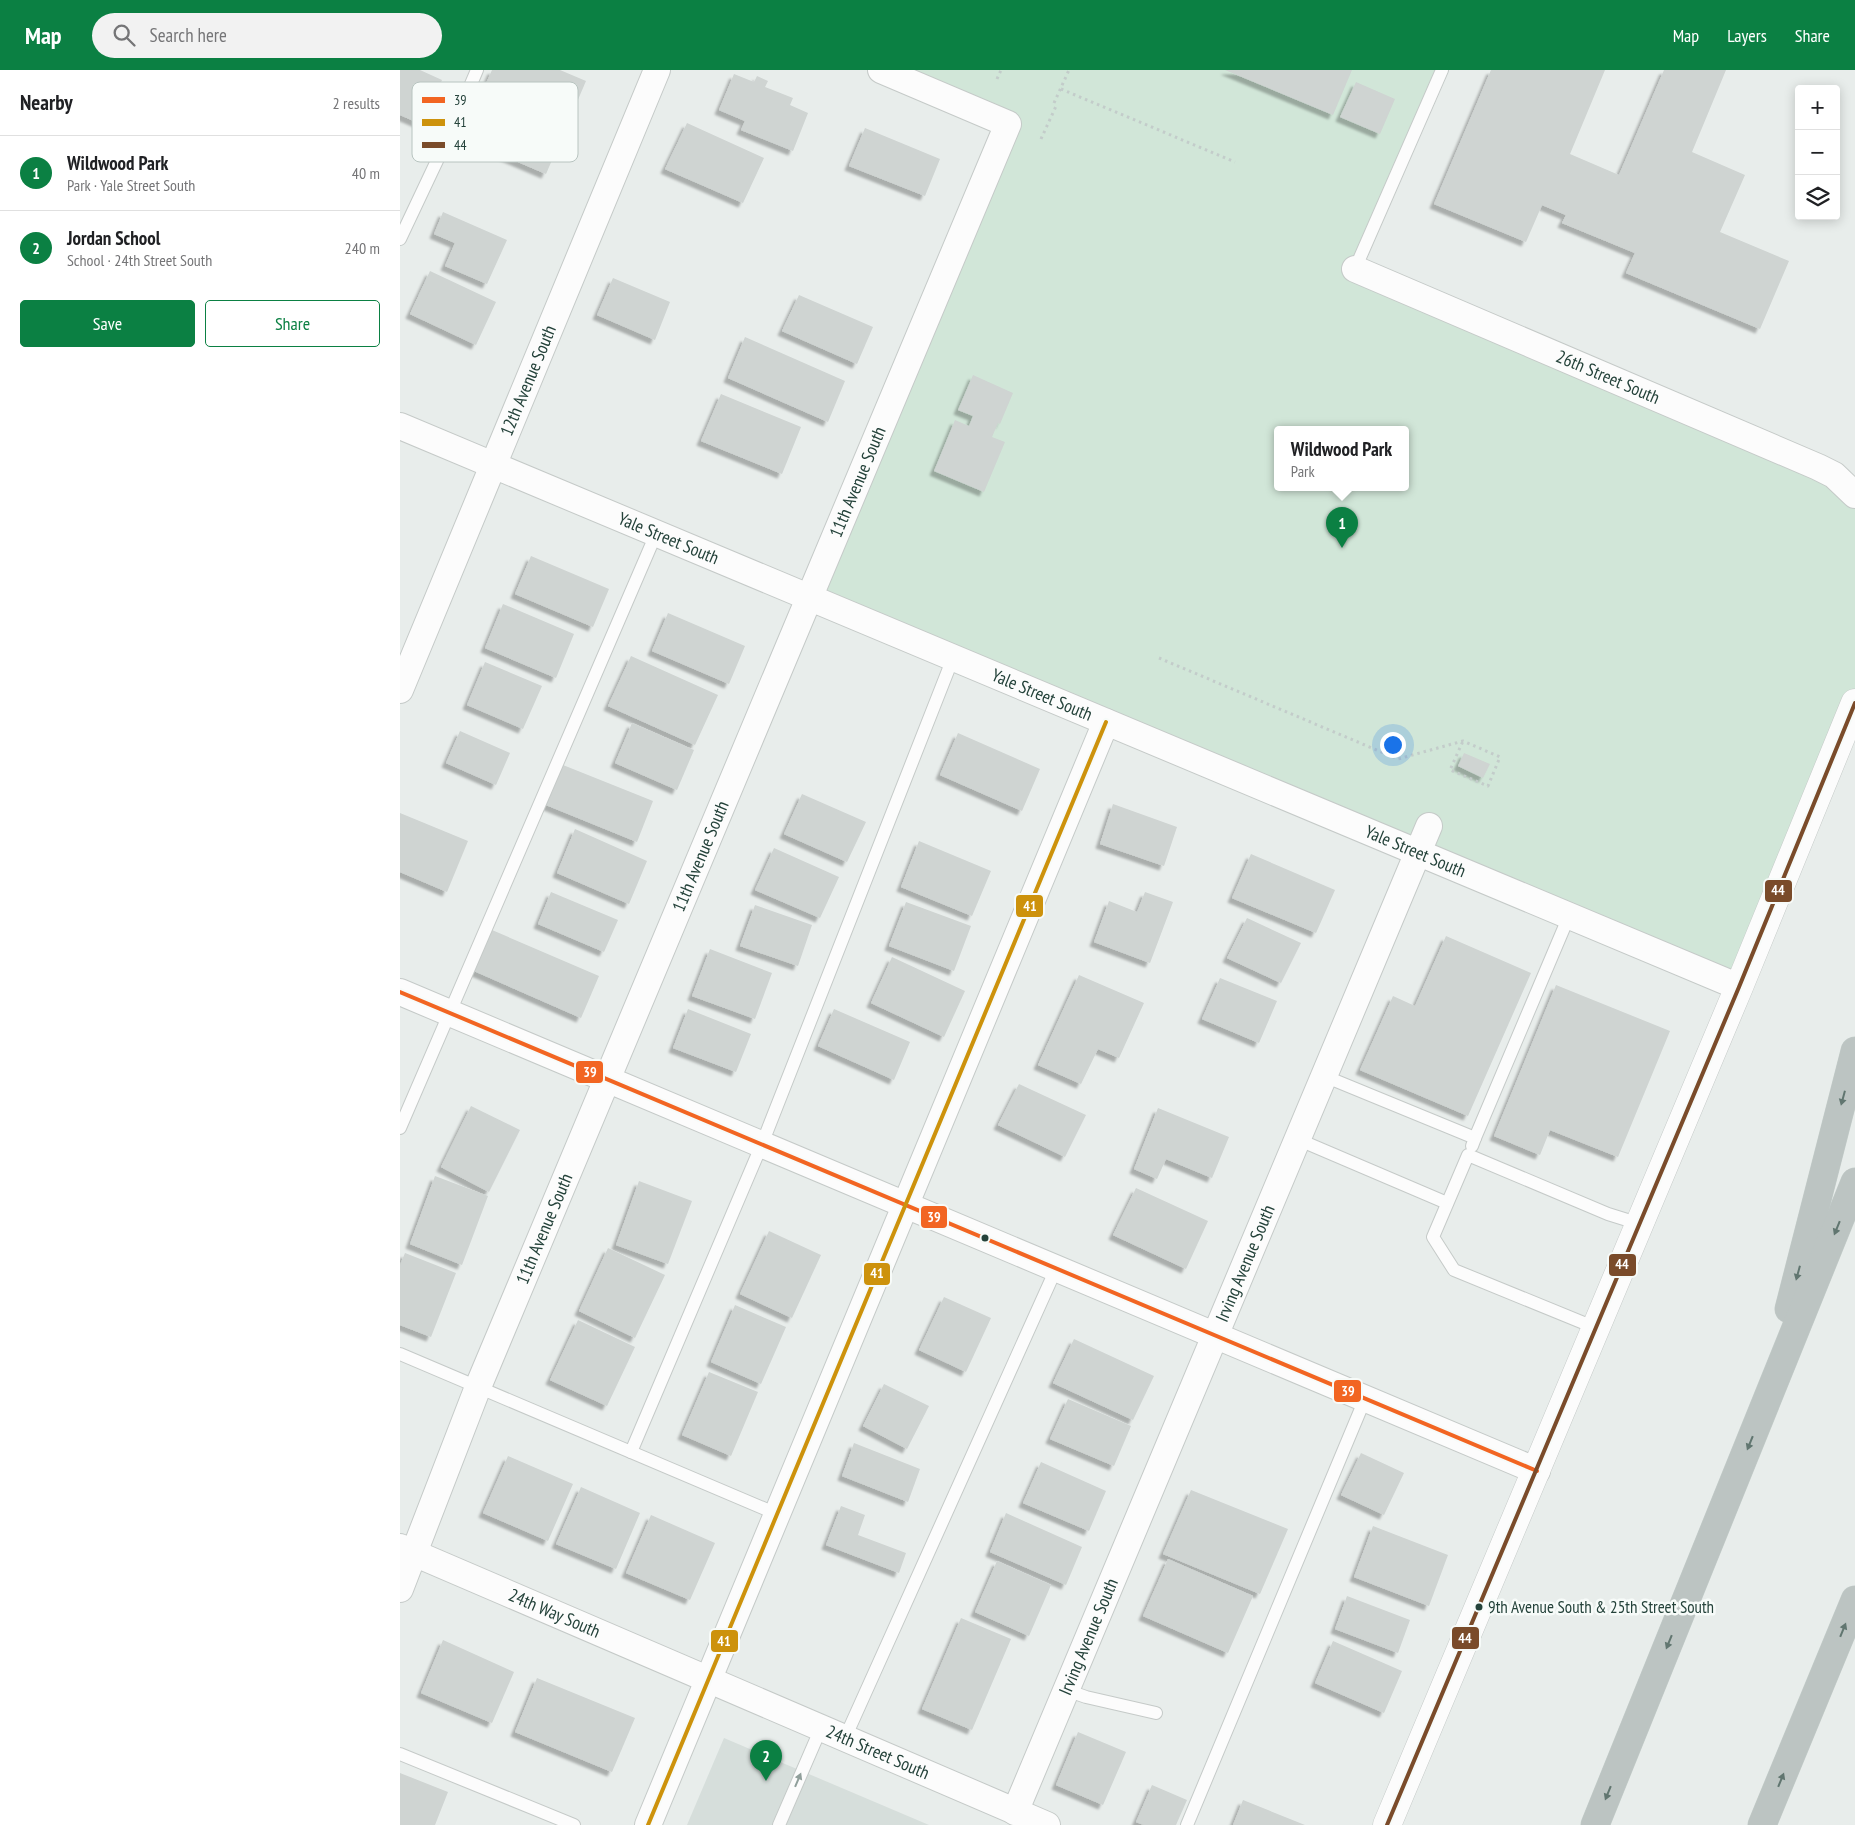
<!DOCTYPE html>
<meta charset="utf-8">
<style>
:root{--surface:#fff;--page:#f2f2f2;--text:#202124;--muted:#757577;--line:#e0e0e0;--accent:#0b8043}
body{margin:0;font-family:"PT Sans Narrow",sans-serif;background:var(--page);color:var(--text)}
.controls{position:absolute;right:15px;top:15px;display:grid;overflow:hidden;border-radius:5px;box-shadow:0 2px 12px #0003}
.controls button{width:45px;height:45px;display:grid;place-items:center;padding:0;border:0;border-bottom:1px solid var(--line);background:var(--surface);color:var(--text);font:25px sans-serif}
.you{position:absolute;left:992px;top:674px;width:18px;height:18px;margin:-12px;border:4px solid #fff;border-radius:50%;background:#1a73e8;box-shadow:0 0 0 8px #1a73e833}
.badge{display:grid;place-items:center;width:32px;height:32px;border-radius:50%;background:var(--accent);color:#fff;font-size:16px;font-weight:700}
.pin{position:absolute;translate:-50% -41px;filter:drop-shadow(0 1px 2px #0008)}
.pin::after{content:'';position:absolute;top:26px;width:18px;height:15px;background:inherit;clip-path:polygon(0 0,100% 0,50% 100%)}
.popup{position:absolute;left:874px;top:356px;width:135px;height:65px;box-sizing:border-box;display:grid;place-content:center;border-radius:5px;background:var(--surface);filter:drop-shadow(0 1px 4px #0005);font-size:16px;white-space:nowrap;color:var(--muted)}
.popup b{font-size:19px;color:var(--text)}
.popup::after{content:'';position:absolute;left:50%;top:100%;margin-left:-10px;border:10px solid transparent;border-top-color:var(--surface)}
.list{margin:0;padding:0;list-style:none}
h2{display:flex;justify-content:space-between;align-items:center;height:65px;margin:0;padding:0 20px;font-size:21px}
h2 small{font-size:16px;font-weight:400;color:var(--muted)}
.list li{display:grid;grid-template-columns:32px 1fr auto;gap:15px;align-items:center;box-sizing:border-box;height:75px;padding:0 20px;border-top:1px solid var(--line)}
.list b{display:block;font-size:19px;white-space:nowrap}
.list p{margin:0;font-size:16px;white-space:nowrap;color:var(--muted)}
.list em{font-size:16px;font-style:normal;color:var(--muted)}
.actions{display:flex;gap:10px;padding:15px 20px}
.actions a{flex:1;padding:11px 0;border:1px solid var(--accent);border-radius:5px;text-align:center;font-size:18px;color:var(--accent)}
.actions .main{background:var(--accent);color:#fff}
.icon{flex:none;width:28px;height:28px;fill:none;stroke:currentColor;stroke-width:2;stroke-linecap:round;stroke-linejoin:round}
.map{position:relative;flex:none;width:1455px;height:1755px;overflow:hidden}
header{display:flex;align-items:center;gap:30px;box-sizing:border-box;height:70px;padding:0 25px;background:var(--accent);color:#fff}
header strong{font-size:24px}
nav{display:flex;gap:28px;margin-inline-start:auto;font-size:18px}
.search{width:350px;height:45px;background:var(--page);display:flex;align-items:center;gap:12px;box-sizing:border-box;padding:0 18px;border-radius:28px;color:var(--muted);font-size:19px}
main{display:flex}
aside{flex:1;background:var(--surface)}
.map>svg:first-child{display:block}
.built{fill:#d6dedb}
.green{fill:#d1e6d8;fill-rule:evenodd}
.building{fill:#cfd4d2;filter:url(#shadow)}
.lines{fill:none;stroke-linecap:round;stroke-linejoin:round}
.service-casing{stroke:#c5cac8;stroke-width:14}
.minor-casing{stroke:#c5cac8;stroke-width:28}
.tertiary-casing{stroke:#c5cac8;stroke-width:29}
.motorway-casing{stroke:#c3ccc9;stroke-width:29}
.path{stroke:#c3ccca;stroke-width:3;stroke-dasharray:2.5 4;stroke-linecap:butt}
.service{stroke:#fcfcfc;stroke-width:12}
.minor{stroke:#fcfcfc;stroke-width:26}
.tertiary{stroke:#fcfcfc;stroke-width:28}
.motorway{stroke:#bcc4c2;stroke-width:28}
.bus-1-casing{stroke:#f7fbf9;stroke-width:8}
.bus-2-casing{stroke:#f7fbf9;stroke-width:8}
.bus-3-casing{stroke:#f7fbf9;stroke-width:8}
.bus-1{stroke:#f26522;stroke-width:4}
.bus-2{stroke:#cd920c;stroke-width:4}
.bus-3{stroke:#7a4b2a;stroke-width:4}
.oneway{fill:#617670}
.oneway2{fill:#909f9b}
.bus-dot{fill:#24423a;stroke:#f7fbf9;stroke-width:2}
.labels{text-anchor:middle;stroke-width:5;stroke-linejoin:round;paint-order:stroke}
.bus-label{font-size:17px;fill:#24423a;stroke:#f7fbf9;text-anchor:start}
.street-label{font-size:18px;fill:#24423a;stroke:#f7fbf9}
.key{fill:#f7fbf9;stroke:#b8c4c0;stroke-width:1}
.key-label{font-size:14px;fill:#24423a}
.line-badge{stroke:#f7fbf9;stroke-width:2}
.badge-label{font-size:14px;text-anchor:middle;font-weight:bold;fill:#fff}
</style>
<header>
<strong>Map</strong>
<div class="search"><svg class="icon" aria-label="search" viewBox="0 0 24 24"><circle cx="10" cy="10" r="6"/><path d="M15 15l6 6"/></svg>Search here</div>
<nav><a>Map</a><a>Layers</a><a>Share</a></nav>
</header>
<main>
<aside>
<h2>Nearby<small>2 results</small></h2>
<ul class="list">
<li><span class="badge">1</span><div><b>Wildwood Park</b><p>Park · Yale Street South</p></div><em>40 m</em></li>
<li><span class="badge">2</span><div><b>Jordan School</b><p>School · 24th Street South</p></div><em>240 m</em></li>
</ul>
<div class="actions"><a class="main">Save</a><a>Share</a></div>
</aside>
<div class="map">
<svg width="1455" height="1755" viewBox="0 0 1455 1755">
<defs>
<filter id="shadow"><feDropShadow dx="-4.5" dy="4.5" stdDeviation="1" flood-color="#0004"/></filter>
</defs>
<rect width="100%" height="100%" fill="#e8edeb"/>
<path class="built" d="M324,1668L529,1755H287Z"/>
<path class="green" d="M481,0H1042L955,199L1455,425V633L1339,917L408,527L608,54ZM878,359H1006V417H878Z"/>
<g class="building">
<path d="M0,0H20L42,10L23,55L0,45Z"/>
<path d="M92,0H160L186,11L146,104L62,68Z"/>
<path d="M825,0H952L933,45Z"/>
<path d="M1091,0H1205L1170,84L1219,105L1264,0H1326L1292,82L1345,105L1320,162L1389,191L1360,259L1226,203L1235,183L1162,153L1166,145L1142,135L1126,172L1034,134Z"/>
<path d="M334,4L354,12L357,6L368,11L365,17L393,28L390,35L408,43L393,81L341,60L345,51L319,40Z"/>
<path d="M956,12L995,29L980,64L940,47Z"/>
<path d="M287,53L364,88L343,133L265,99Z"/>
<path d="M465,58L540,89L525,126L449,96Z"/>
<path d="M43,142L107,170L87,214L45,196L55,173L34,164Z"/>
<path d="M30,201L96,232L76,275L10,244Z"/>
<path d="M213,208L270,232L255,270L197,245Z"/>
<path d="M399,225L473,257L457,294L382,261Z"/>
<path d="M345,267L445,311L428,352L328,308Z"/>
<path d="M573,305L613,323L600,354L598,353L592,367L605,372L584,422L534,401L555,350L569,356L573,346L558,340Z"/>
<path d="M321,324L401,357L382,404L301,371Z"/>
<path d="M131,486L209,519L193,557L115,524Z"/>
<path d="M103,534L174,564L156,608L85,578Z"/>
<path d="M268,543L345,576L329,614L252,581Z"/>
<path d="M231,586L318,625L295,675L208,636Z"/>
<path d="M85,592L142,616L123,659L67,635Z"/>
<path d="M232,653L294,680L277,720L215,693Z"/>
<path d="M60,661L110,683L96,715L46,693Z"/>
<path d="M558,663L640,699L622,741L540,705Z"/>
<path d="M1064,683L1090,694L1083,708L1058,696Z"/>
<path d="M163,695L253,731L237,772L146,735Z"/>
<path d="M402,724L466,752L447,792L384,764Z"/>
<path d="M713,734L777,757L764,796L700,774Z"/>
<path d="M0,743L68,771L47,822L0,802Z"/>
<path d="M175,759L247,791L229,834L157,803Z"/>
<path d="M519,771L591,801L572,846L501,817Z"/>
<path d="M374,778L439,807L420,848L355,820Z"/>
<path d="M851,784L935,820L916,863L832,828Z"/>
<path d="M151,822L218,850L204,882L138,854Z"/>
<path d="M745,822L773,832L750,893L694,872L709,831L737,842Z"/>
<path d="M506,832L571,856L554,901L489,876Z"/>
<path d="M355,835L412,855L398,896L340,876Z"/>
<path d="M847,848L901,873L881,913L827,888Z"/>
<path d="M92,860L199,906L181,948L74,901Z"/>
<path d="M1046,866L1131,903L1068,1046L960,1000L993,926L1015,936Z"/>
<path d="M310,879L372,903L355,949L292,926Z"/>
<path d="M492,887L565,921L544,967L471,933Z"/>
<path d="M679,905L744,933L719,988L698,979L681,1014L638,995Z"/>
<path d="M820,908L877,931L859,973L802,949Z"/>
<path d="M1156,915L1270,961L1218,1087L1150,1060L1140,1085L1094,1066Z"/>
<path d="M288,939L351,964L336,1002L273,978Z"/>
<path d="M434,939L510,972L494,1010L418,976Z"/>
<path d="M619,1014L686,1045L665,1087L598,1055Z"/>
<path d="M71,1036L120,1060L89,1122L41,1097Z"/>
<path d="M758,1038L829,1067L812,1108L766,1089L757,1109L734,1099Z"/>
<path d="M35,1106L88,1126L62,1195L10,1174Z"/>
<path d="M239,1111L292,1131L268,1194L216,1175Z"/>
<path d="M736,1118L808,1151L786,1199L713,1165Z"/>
<path d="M369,1161L421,1185L392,1248L340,1224Z"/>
<path d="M208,1178L265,1205L235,1268L179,1241Z"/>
<path d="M5,1183L56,1203L31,1267L0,1255V1195Z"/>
<path d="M544,1227L591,1248L566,1302L519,1280Z"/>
<path d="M335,1235L386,1257L361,1314L311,1292Z"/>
<path d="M178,1250L235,1277L207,1336L150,1310Z"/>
<path d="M674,1269L754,1306L733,1350L653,1313Z"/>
<path d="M309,1302L358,1322L331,1386L282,1365Z"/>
<path d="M484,1314L529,1336L507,1379L463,1356Z"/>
<path d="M668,1329L731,1356L714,1396L650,1369Z"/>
<path d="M454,1373L520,1399L508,1432L442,1406Z"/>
<path d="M961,1383L1004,1403L984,1445L941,1425Z"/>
<path d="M108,1386L173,1414L148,1471L83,1443Z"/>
<path d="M641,1392L706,1421L689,1461L623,1433Z"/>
<path d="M181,1417L240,1443L216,1499L156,1474Z"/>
<path d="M791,1420L888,1459L860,1524L763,1484Z"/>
<path d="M441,1436L465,1445L458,1465L506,1483L499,1503L426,1475Z"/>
<path d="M606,1443L682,1477L666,1515L590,1482Z"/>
<path d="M251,1445L315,1473L290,1530L226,1503Z"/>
<path d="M973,1456L1048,1485L1029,1536L954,1507Z"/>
<path d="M768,1489L853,1526L828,1583L743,1546Z"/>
<path d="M597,1491L651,1515L629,1566L575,1542Z"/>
<path d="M947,1526L1010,1550L998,1583L935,1559Z"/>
<path d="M561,1548L611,1569L572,1660L522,1639Z"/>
<path d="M43,1570L114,1602L92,1653L21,1623Z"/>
<path d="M933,1571L1002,1601L984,1643L915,1613Z"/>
<path d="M137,1608L235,1648L212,1702L115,1662Z"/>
<path d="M678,1662L726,1682L703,1735L656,1715Z"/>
<path d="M0,1703L48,1722L35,1755H0Z"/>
<path d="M752,1715L787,1730L776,1755H744L736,1752Z"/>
<path d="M843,1730L905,1755H833Z"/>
</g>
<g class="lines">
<defs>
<g id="service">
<path d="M0,169L51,61L77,0"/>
<path d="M955,199L1042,0"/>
<path d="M924,1006L1075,1068L1072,1076"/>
<path d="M0,1058L256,464"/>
<path d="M1075,1068L1169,846"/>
<path d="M897,1069L1047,1133"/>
<path d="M1196,1258L1054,1200L1033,1167L1068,1085L1208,1144L1240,1154"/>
<path d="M0,1284L377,1444"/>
<path d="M231,1382L362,1074L553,588"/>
<path d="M666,1620L686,1627L756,1643"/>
<path d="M445,1668L656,1199"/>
<path d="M0,1684L174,1755"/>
<path d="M379,1755L421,1658"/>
<path d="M787,1755L965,1329"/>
</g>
<g id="minor">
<path id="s1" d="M955,199L1418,397L1434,405L1455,425"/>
<path id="s2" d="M0,356L1339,917"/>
<path id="s3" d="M0,620L257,0"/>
<path d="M0,922L1137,1401"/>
<path id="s4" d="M0,1477L647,1755"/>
<path id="s5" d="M0,1519L78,1317L608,54L481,0"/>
<path id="s6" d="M615,1742L1029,756"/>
<path d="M248,1755L706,652"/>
</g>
<path id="tertiary" d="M987,1755L1339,917L1455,633"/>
<g id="motorway">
<path d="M1389,1239L1455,981"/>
<path d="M1195,1755L1455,1112"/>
<path d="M1362,1755L1455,1530"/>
</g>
</defs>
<use href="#service" class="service-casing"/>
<use href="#minor" class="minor-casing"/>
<use href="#tertiary" class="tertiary-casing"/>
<use href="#motorway" class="motorway-casing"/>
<g class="path">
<path d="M597,9L601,0"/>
<path d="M661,19L835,92"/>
<path d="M654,33L669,0"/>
<path d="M641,69L657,34"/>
<path d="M759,588L998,689L1063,671L1100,687L1088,716L1050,700L1063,671"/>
</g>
<use href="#service" class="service"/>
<use href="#minor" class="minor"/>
<use href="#tertiary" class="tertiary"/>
<use href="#motorway" class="motorway"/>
<defs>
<path id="bus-1" d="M0,922L1137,1401"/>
<path id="bus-2" d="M248,1755L706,652"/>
<path id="bus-3" d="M987,1755L1339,917L1455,633"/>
</defs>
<use href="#bus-1" class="bus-1-casing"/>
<use href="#bus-2" class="bus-2-casing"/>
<use href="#bus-3" class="bus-3-casing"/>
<use href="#bus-1" class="bus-1"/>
<use href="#bus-2" class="bus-2"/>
<use href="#bus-3" class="bus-3"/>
</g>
<defs><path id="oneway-solid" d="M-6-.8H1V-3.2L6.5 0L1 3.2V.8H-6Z" transform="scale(1.25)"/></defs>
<g class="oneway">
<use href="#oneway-solid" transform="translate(1443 1028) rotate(105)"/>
<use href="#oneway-solid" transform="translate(1437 1158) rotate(112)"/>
<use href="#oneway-solid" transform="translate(1398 1203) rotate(105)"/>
<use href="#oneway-solid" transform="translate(1350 1373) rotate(112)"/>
<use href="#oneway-solid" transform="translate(1443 1560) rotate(-68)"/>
<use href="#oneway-solid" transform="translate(1269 1572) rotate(112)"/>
<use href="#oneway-solid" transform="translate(1381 1710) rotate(-68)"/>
<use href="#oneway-solid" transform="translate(1208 1723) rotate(112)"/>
</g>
<use class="oneway2" href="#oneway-solid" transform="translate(398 1710) rotate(-67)"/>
<g class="bus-dot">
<circle cx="585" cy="1168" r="4.5"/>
<circle cx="1079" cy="1537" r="4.5"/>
</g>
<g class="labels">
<g class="bus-label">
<text x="1088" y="1543">9th Avenue South &amp; 25th Street South</text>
</g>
<g class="street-label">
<text dy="6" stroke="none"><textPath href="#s1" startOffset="275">26th Street South</textPath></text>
<text dy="6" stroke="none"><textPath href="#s3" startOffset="335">12th Avenue South</textPath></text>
<text dy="6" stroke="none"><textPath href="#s5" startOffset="1198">11th Avenue South</textPath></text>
<text dy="6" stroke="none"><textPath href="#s2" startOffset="291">Yale Street South</textPath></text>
<text dy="6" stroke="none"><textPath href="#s2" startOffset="696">Yale Street South</textPath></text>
<text dy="6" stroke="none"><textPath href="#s2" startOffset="1101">Yale Street South</textPath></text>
<text dy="6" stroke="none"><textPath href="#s5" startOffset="792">11th Avenue South</textPath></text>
<text dy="6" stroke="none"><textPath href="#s5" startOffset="388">11th Avenue South</textPath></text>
<text dy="6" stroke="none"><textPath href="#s6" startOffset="595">Irving Avenue South</textPath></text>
<text dy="6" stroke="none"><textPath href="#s4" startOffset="168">24th Way South</textPath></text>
<text dy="6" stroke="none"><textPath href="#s6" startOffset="190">Irving Avenue South</textPath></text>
<text dy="6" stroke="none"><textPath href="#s4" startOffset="520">24th Street South</textPath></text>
</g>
</g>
<rect x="12" y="12" width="166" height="80" rx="8" class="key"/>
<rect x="22" y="27" width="23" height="6" fill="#f26522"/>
<rect x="22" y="49" width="23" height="7" fill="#cd920c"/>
<rect x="22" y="72" width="23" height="6" fill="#7a4b2a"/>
<g class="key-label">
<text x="54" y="35">39</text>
<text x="54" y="57">41</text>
<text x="54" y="80">44</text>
</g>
<g class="line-badge">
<rect x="1364" y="809" width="29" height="24" rx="5" fill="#7a4b2a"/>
<rect x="615" y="824" width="29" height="24" rx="5" fill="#cd920c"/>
<rect x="175" y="990" width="29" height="24" rx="5" fill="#f26522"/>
<rect x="520" y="1135" width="28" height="24" rx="5" fill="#f26522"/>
<rect x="1208" y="1183" width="29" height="24" rx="5" fill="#7a4b2a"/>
<rect x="463" y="1192" width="28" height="24" rx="5" fill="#cd920c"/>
<rect x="933" y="1309" width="29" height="24" rx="5" fill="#f26522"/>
<rect x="1051" y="1556" width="29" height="24" rx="5" fill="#7a4b2a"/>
<rect x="310" y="1559" width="29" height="24" rx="5" fill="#cd920c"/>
</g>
<g class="badge-label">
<text x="1378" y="825">44</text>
<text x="630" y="841">41</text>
<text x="190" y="1007">39</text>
<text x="534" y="1152">39</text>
<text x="1222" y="1199">44</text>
<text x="477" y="1208">41</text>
<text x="948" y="1326">39</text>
<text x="1065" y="1573">44</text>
<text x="324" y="1576">41</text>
</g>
</svg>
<div class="controls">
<button>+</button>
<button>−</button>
<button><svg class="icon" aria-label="layers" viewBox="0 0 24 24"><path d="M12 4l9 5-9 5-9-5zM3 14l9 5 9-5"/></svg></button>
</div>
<div class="you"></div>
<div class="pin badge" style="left:942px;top:478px">1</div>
<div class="popup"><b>Wildwood Park</b>Park</div>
<div class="pin badge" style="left:366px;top:1711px">2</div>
</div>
</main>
